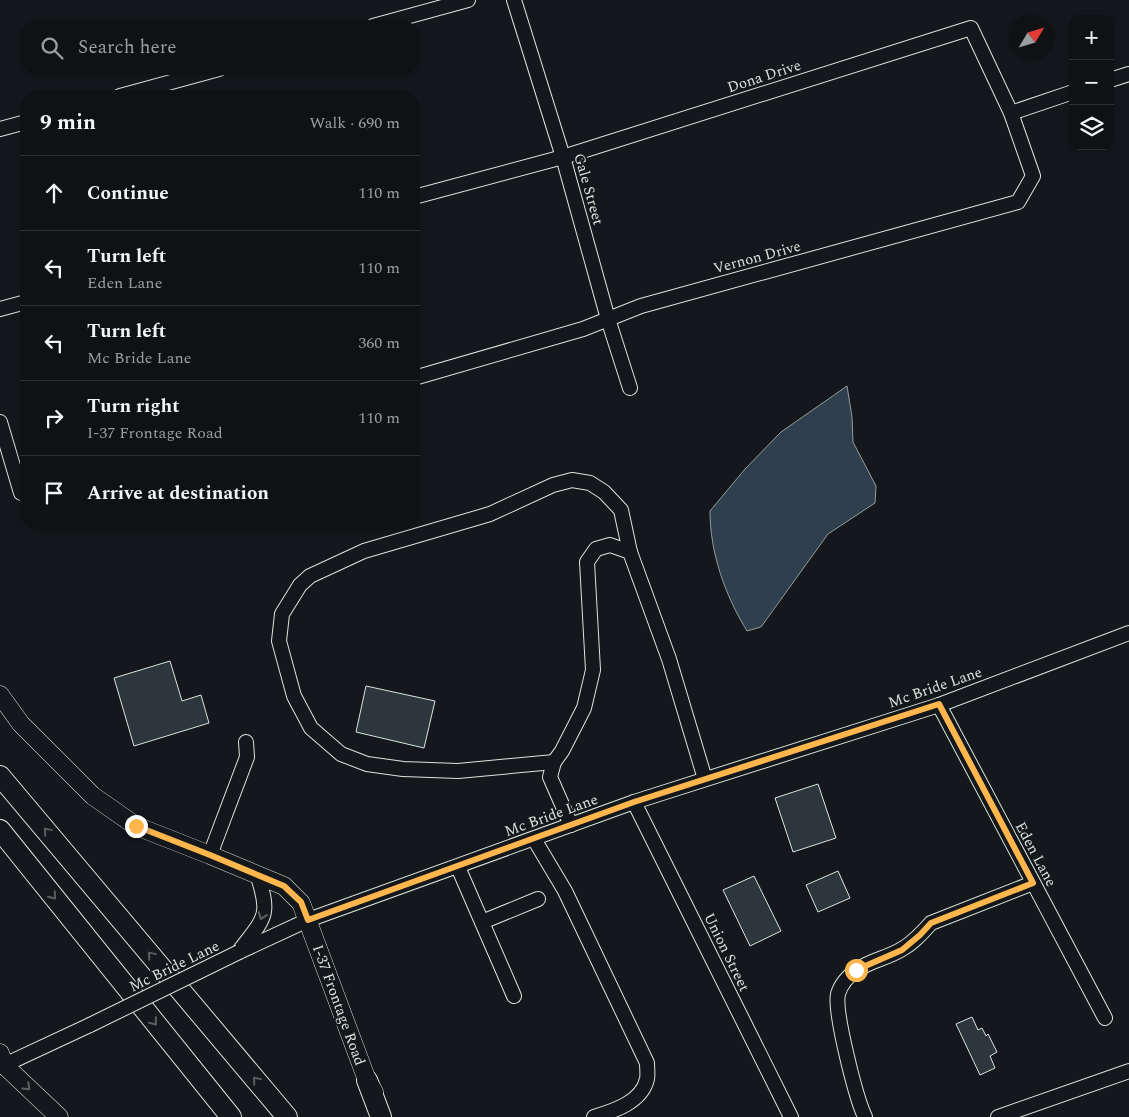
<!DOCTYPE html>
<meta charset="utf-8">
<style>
:root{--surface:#0f1215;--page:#1d2022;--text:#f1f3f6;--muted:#9b9ea0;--line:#2f3234}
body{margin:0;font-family:Spectral,serif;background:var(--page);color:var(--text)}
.controls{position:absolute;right:15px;top:15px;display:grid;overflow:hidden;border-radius:10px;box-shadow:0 2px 8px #0003}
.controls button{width:45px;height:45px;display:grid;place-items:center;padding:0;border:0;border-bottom:1px solid var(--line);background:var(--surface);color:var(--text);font:25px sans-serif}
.compass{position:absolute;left:1009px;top:15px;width:45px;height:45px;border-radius:50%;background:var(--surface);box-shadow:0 2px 8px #0003;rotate:52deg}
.stop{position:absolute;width:15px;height:15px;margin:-11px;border:4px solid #ffb74d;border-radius:50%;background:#fff}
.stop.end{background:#ffb74d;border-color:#fff;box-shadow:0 1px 5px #0008}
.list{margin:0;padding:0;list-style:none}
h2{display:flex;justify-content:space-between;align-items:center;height:65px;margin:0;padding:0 20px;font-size:21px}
h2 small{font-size:16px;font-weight:400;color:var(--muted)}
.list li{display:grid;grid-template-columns:32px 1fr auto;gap:15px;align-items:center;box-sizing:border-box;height:75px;padding:0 20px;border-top:1px solid var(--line)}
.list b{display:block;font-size:19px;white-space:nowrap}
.list p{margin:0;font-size:16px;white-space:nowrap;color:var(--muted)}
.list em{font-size:16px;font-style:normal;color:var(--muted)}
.icon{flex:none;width:28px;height:28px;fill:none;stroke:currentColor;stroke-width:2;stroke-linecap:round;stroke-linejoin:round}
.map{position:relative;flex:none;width:1129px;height:1117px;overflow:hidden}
.search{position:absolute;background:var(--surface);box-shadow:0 2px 8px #0003;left:20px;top:20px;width:400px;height:55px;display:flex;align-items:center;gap:12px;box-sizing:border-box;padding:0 18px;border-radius:20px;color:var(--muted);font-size:19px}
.panel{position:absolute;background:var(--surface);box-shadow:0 2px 8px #0003;left:20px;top:90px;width:400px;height:440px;border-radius:20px}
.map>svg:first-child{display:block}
.water{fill:#2f3f4d;stroke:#939e99}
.building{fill:#2c363c;stroke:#d8e6dc}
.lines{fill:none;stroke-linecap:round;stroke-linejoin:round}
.minor-casing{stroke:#d8e6dc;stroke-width:16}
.major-casing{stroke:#d8e6dc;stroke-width:19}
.highway-casing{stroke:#d8e6dc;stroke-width:22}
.minor{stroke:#14181c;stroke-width:14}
.major{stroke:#14181c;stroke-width:18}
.highway{stroke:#14181c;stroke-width:20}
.minor-bridge-casing{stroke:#d8e6dc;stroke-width:16;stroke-linecap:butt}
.minor-bridge{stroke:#14181c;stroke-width:14}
.oneway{stroke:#59605f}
.route{stroke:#ffb74d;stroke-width:6}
.labels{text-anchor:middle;stroke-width:4;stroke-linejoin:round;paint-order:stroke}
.street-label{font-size:15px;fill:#d8e6dc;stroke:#14181c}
</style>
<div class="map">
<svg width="1129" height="1117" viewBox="0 0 1129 1117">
<rect width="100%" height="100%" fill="#14181c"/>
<path class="water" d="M847,386L852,417L853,442L876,486L875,503L828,534L761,627L747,631C725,595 710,553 710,511L745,469L781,432Z"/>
<g class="building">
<path d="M170,661L182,701L201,695L209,723L134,746L114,678Z"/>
<path d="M366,686L435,701L424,748L356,732Z"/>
<path d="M818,784L836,838L793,852L775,798Z"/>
<path d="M838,871L850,898L818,912L806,885Z"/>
<path d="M754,876L781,931L750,946L723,890Z"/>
<path d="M972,1017L978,1030L982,1028L986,1036L988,1034L997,1052L990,1056L995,1068L980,1075L956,1024Z"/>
</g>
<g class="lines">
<defs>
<g id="minor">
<path d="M514,0L563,157L608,319L630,388"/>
<path d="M373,26L468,0"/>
<path d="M1110,80L1129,74"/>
<path d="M120,96L219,69"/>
<path d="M1011,113L1073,92"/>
<path d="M0,129L26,122"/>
<path d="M414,197L563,157L971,28L1011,113L1033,176L1018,202L641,306L583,329L414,378"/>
<path d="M0,309L26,302"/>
<path d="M0,422L21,493L26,492"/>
<path d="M939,705L1105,1018"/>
<path d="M554,762L458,771L403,769L367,764L341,754L311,728L294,696L279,641L282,614L300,585L310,576L364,551L490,514L553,485L572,480L590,483L604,492L621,510L630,552"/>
<path d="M634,802L791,1117"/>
<path d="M571,825L550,777L554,762L562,751L584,708L593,670L587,562L596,549L610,545L630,552L669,659L705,779"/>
<path d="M534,839L565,891L647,1063C647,1068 648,1074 647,1079C642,1102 614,1111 594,1117"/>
<path d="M210,855L247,757L246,742"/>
<path d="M458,867L514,996"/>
<path d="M482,922L538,899"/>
<path d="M240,950C265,917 271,916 257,874"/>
<path d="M239,952L308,920L634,802L939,705L1129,633"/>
<path d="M0,1067L90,1025"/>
<path d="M865,1117C856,1098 834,1012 838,994C841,984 849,975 857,970C871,960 888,958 902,949C913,943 922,933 931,923L1033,883"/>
<path d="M998,1117L1129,1071"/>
</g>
<g id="major">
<path d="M0,695L21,724L93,796L136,826L210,855L284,886L301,903L367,1080L374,1092"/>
<path d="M0,1053L4,1065L59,1117"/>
</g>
<g id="highway">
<path d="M0,776L287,1117"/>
<path d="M0,830L231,1117"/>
<path d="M367,1080L381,1117"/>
</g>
</defs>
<use href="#minor" class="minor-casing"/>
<use href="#major" class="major-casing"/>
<use href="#highway" class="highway-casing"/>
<use href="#minor" class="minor"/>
<use href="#major" class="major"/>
<use href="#highway" class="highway"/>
<defs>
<path id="minor-bridge" d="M90,1025L239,952"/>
</defs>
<use href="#minor-bridge" class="minor-bridge-casing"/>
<use href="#minor-bridge" class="minor-bridge"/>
</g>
<defs><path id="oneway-chevron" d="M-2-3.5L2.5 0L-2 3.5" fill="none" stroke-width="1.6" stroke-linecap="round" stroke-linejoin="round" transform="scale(1.25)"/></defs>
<g class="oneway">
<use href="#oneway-chevron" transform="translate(47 831) rotate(-130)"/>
<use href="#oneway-chevron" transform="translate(53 896) rotate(51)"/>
<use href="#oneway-chevron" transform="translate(262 916) rotate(110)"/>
<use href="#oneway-chevron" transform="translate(151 955) rotate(-130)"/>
<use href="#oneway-chevron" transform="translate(154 1022) rotate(51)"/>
<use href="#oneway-chevron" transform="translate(256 1080) rotate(-130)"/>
<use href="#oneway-chevron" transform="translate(27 1087) rotate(44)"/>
</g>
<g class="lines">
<path class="route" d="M136,826L210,855L284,886L301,902L308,920L634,802L939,704L1033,883L931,923L920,935L902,950L856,970"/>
</g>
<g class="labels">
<g class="street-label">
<text transform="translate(764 76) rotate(-18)" y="5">Dona Drive</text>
<text transform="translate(589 189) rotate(74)" y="5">Gale Street</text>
<text transform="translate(757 257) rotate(-15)" y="5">Vernon Drive</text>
<text transform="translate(935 687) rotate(-19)" y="5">Mc Bride Lane</text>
<text transform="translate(551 815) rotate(-20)" y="5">Mc Bride Lane</text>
<text transform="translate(1036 854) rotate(62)" y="5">Eden Lane</text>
<text transform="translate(727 952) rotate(64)" y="5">Union Street</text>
<text transform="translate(174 966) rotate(-26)" y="5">Mc Bride Lane</text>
<text transform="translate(339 1005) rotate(70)" y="5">I-37 Frontage Road</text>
</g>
</g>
</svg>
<div class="controls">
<button>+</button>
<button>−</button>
<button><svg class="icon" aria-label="layers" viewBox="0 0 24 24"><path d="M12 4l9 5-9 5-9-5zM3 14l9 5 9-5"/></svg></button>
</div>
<svg class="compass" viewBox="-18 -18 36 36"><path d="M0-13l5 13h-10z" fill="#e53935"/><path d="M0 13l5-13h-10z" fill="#9b9ea0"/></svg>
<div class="stop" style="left:856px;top:970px"></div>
<div class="stop end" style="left:136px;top:826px"></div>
<div class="search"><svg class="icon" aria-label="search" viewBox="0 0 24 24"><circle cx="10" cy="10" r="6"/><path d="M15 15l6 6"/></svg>Search here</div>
<section class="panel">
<h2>9 min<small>Walk · 690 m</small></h2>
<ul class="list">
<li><svg class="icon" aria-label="ahead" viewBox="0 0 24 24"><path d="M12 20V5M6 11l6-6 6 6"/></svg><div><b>Continue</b></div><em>110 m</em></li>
<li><svg class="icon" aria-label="left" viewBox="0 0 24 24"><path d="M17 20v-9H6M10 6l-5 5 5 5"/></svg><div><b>Turn left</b><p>Eden Lane</p></div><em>110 m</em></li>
<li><svg class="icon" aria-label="left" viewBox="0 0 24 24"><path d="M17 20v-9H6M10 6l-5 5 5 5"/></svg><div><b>Turn left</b><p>Mc Bride Lane</p></div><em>360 m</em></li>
<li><svg class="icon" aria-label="right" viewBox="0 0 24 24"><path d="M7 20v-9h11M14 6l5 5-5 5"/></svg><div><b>Turn right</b><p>I-37 Frontage Road</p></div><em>110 m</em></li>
<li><svg class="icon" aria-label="arrive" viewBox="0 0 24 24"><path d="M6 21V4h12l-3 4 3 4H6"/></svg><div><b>Arrive at destination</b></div></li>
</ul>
</section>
</div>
